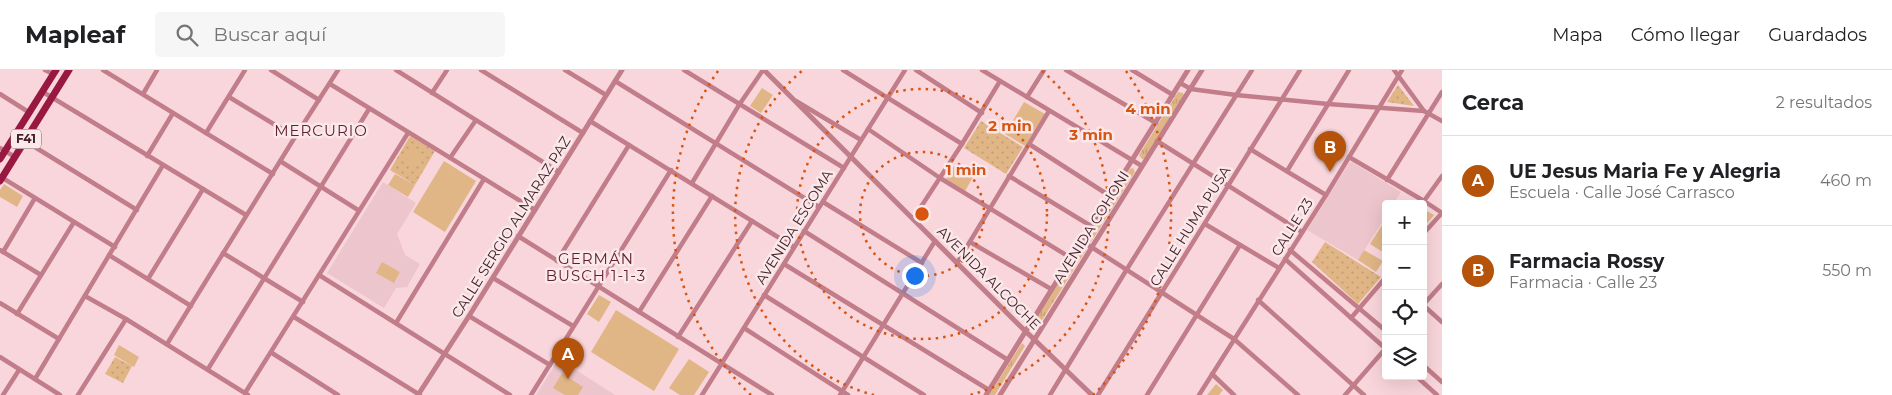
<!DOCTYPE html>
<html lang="es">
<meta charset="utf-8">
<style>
:root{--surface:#fff;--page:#f6f6f6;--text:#202124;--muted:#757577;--line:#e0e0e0;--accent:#b45309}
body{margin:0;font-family:Montserrat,sans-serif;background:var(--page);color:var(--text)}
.controls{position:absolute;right:15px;bottom:15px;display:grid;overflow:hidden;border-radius:5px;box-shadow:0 5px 20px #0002}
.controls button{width:45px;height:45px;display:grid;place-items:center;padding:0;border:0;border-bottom:1px solid var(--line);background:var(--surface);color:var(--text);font:25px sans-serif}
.you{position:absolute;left:914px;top:205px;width:18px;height:18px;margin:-12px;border:4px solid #fff;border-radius:50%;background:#1a73e8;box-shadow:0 0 0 8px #1a73e833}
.badge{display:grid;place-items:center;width:32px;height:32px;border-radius:50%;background:var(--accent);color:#fff;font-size:16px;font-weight:700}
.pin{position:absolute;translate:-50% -41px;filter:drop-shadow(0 1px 2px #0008)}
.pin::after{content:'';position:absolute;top:26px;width:18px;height:15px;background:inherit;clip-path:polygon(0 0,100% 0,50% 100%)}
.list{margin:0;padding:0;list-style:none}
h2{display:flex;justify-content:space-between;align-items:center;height:65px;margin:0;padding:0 20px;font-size:21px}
h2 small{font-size:16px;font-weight:400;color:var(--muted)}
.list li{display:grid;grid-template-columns:32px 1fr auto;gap:15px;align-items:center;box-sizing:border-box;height:90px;padding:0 20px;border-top:1px solid var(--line)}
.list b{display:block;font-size:19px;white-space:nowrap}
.list p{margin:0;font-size:16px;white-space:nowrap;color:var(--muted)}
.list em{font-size:16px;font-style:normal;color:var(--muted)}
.icon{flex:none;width:28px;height:28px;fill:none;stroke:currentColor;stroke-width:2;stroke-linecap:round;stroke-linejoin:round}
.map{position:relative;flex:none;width:1442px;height:325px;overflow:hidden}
header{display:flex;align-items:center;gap:30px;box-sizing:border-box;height:70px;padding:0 25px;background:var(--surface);border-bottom:1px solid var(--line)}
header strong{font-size:24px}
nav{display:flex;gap:28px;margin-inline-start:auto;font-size:18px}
.search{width:350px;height:45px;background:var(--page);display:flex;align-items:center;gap:12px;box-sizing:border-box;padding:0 18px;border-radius:5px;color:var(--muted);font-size:19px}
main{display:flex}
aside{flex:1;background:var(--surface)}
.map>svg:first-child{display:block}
.built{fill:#ecc6cc}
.grass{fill:url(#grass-tufts)}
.park{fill:url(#park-dots)}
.garden{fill:#e1b687}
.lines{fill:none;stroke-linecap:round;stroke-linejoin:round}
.minor{stroke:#c17d89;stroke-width:4.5}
.tertiary{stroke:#c17d89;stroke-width:5}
.primary{stroke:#991842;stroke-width:7}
.ring{fill:none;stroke:#d8540f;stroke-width:2.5;stroke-dasharray:2.5 5}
.labels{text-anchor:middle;stroke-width:5;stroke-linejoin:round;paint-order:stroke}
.shield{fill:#fae8eb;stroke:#7a5e63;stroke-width:1}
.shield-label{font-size:12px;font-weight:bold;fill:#432329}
.street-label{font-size:14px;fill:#432329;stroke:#fae8eb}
.neighbourhood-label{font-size:15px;letter-spacing:1px;fill:#632031;stroke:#fae8eb}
.centre{fill:#d8540f;stroke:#fae8eb;stroke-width:2.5}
.ring-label{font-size:15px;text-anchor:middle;font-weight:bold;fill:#d8540f;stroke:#fae8eb;stroke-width:5;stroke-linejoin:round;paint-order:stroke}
</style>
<header>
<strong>Mapleaf</strong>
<div class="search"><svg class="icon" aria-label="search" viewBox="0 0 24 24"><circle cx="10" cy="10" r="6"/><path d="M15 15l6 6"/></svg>Buscar aquí</div>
<nav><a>Mapa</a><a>Cómo llegar</a><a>Guardados</a></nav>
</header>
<main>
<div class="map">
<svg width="1442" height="325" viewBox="0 0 1442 325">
<defs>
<pattern id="grass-tufts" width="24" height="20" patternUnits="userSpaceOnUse" patternTransform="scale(1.25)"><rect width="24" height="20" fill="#e1b687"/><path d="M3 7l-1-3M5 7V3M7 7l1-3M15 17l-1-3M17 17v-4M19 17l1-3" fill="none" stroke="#c29c75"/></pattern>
<pattern id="park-dots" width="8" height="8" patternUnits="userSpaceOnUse" patternTransform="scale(1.25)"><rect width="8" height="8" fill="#e1b687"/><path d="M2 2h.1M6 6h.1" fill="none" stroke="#c29c75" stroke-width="1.8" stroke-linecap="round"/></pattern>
</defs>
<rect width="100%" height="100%" fill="#f9d6db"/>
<g class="built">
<path d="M1352,92L1401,122L1393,134H1386V146L1358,190L1307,160L1349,93Z"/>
<path d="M383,112L416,133L397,164L405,185L420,194L407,217L396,218L384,238L327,203Z"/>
<path d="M562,291L615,325H536L556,293Z"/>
</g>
<g class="grass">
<path d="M1178,22L1183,23L1184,25L1145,89H1142L1139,85Z"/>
<path d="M1133,98L1135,102L1091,172H1087L1085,168L1130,99Z"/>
<path d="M1080,176H1084L1086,180L1041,252L1037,253L1035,249Z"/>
<path d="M1022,273L1025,276L995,325H989Z"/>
</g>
<g class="park">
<path d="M1398,15L1414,36L1387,32Z"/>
<path d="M981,51L1023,77L1006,104L964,78Z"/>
<path d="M410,66L435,81L415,115L390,100Z"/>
<path d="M1325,172L1381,207L1358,234L1312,192Z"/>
<path d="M115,287L132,296L123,313L105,304Z"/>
</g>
<g class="garden">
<path d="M762,18L773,25L761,43L750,36Z"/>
<path d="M1024,32L1045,44L1025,76L1005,64Z"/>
<circle cx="413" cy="88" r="8"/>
<path d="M444,91L476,111L445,162L413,142Z"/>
<path d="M954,96L973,107L965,121L946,109Z"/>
<path d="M395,104L415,115L408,127L388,115Z"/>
<path d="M4,114L23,126L17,137L0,127V120Z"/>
<path d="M1423,139L1434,145L1423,158Z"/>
<path d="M1386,149V184L1370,174Z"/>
<path d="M1364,180L1383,191L1376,202L1358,190Z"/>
<path d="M382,192L400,202L394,213L376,203Z"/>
<path d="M599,225L611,232L599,252L587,244Z"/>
<path d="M616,240L679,279L654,321L591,282Z"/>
<path d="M119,275L139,287L134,297L114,285Z"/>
<path d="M689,289L709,302L694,325H680L669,318Z"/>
<path d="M562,303L583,317L578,325H565L553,318Z"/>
<path d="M1216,314L1223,320L1219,325H1207Z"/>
</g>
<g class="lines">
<g class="minor">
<path d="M45,0L53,4"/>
<path d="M103,0L273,104"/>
<path d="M271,0L319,30"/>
<path d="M396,0L559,102"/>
<path d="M481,0L583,63"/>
<path d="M565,0L606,25"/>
<path d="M684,0L844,98"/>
<path d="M843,0L962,74"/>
<path d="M916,0L982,43"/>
<path d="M982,0L1142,96"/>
<path d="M1066,0L1156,53"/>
<path d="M1132,0L1173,25"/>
<path d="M1394,0L1424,41L1442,51"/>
<path d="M615,11L819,137"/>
<path d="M1180,13L1191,19L1236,25L1328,34L1424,41"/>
<path d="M330,14L535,140"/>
<path d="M43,22L246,145"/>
<path d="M432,23L447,0"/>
<path d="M0,24L30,43"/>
<path d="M143,24L157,0"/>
<path d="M229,27L295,67"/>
<path d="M1027,27L1044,0"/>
<path d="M796,31L861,70"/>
<path d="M590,51L794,177"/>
<path d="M868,59L940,108L1071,188"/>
<path d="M206,63L245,0"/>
<path d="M25,71L137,140"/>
<path d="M1157,71L1302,162"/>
<path d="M1029,74L1110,126"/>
<path d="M0,78L15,87"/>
<path d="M1250,79L1326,125"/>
<path d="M147,86L173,43"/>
<path d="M1349,87L1424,131L1442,143"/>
<path d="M450,88L476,50"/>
<path d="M280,91L358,140"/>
<path d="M1287,101L1349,0"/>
<path d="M1009,106L1091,156"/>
<path d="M1,107L115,177"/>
<path d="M1387,110L1442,22"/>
<path d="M692,113L739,35L763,0"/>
<path d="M1424,131L1442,106"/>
<path d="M823,132L922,193"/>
<path d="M913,149L962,74L1000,11"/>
<path d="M1205,154L1279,198"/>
<path d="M804,161L1008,290"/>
<path d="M1423,164L1442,143"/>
<path d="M518,166L772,325"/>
<path d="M1082,171L1234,269L1298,325"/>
<path d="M970,172L1051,219"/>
<path d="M0,180L41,205"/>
<path d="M1290,180L1386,261"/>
<path d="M3,182L35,128"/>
<path d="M223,183L303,232"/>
<path d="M109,185L191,236"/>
<path d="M1285,189L1386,279"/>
<path d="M557,191L629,75"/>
<path d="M957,193L1049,41"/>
<path d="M784,194L989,320"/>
<path d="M319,205L510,325"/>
<path d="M493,208L573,256"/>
<path d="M148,209L203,119"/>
<path d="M764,225L924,325"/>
<path d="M85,226L126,249L248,325"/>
<path d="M1258,230L1364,325"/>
<path d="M0,233L59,269"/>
<path d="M1423,235L1442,214"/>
<path d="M1423,235L1442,252"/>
<path d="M639,242L712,126"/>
<path d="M17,244L74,152"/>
<path d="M469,246L550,295"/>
<path d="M294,247L420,325"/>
<path d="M1351,248L1386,207"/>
<path d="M396,253L484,109"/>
<path d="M744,258L848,325"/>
<path d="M678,267L752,151"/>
<path d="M167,274L295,67L338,0"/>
<path d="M272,283L338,325"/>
<path d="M0,287L60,325"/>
<path d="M1423,295L1442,312"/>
<path d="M208,299L369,39"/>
<path d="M1212,304L1234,325"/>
<path d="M1416,306L1437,325"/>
<path d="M35,309L163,95"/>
<path d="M245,323L408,63"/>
<path d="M3,325L19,300"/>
<path d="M78,325L126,249"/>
<path d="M531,325L671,100"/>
<path d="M702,325L905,0"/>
<path d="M840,325L935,171"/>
<path d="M1050,325L1127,199L1252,0"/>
<path d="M1098,325L1300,0"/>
<path d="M1147,325L1240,175"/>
<path d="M1199,325L1326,125L1402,0"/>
<path d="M1345,325L1386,278"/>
</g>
<g class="tertiary">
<path d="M764,0L1017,253L1092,325"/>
<path d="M418,325L469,246L622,0"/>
<path d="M986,325L1188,0"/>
<path d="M1000,325L1202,0"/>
</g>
<g class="primary">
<path d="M0,89L56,0"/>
<path d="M0,111L69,0"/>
</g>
</g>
<g class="ring">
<circle cx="922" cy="144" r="62"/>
<circle cx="922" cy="144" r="125"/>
<path d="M874 325A187 187 0 0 1 802 1M1042 1A187 187 0 0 1 970 325"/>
<path d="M751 325A249 249 0 0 1 718 1M1126 1A249 249 0 0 1 1093 325"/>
</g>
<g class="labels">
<rect class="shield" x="11" y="59.5" width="30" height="19" rx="4"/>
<g class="shield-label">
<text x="26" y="73">F41</text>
</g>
<g class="street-label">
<text transform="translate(1190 156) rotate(-58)" y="5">CALLE HUMA PUSA</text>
<text transform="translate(511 157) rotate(-58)" y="5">CALLE SERGIO ALMARAZ PAZ</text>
<text transform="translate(794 157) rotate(-58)" y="5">AVENIDA ESCOMA</text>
<text transform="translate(1091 157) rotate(-58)" y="5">AVENIDA COHONI</text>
<text transform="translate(1292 157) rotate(-58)" y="5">CALLE 23</text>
<text transform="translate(989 208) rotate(45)" y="5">AVENIDA ALCOCHE</text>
</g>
<g class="neighbourhood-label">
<text x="321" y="66">MERCURIO</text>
<text x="596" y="194">GERMÁN<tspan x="596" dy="17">BUSCH 1-1-3</tspan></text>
</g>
</g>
<circle cx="922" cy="144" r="8" class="centre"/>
<g class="ring-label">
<text x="1148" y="44">4 min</text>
<text x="1010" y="61">2 min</text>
<text x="1091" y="70">3 min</text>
<text x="966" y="105">1 min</text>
</g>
</svg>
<div class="controls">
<button>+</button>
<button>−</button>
<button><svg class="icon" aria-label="locate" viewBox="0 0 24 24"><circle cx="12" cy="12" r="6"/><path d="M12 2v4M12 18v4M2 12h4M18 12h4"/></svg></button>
<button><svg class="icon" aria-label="layers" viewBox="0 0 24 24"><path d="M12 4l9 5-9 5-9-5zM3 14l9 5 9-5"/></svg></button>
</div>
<div class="you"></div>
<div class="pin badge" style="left:568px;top:309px">A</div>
<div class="pin badge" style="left:1330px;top:102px">B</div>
</div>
<aside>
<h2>Cerca<small>2 resultados</small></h2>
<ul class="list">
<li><span class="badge">A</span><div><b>UE Jesus Maria Fe y Alegria</b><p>Escuela · Calle José Carrasco</p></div><em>460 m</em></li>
<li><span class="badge">B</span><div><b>Farmacia Rossy</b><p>Farmacia · Calle 23</p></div><em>550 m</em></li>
</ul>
</aside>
</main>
